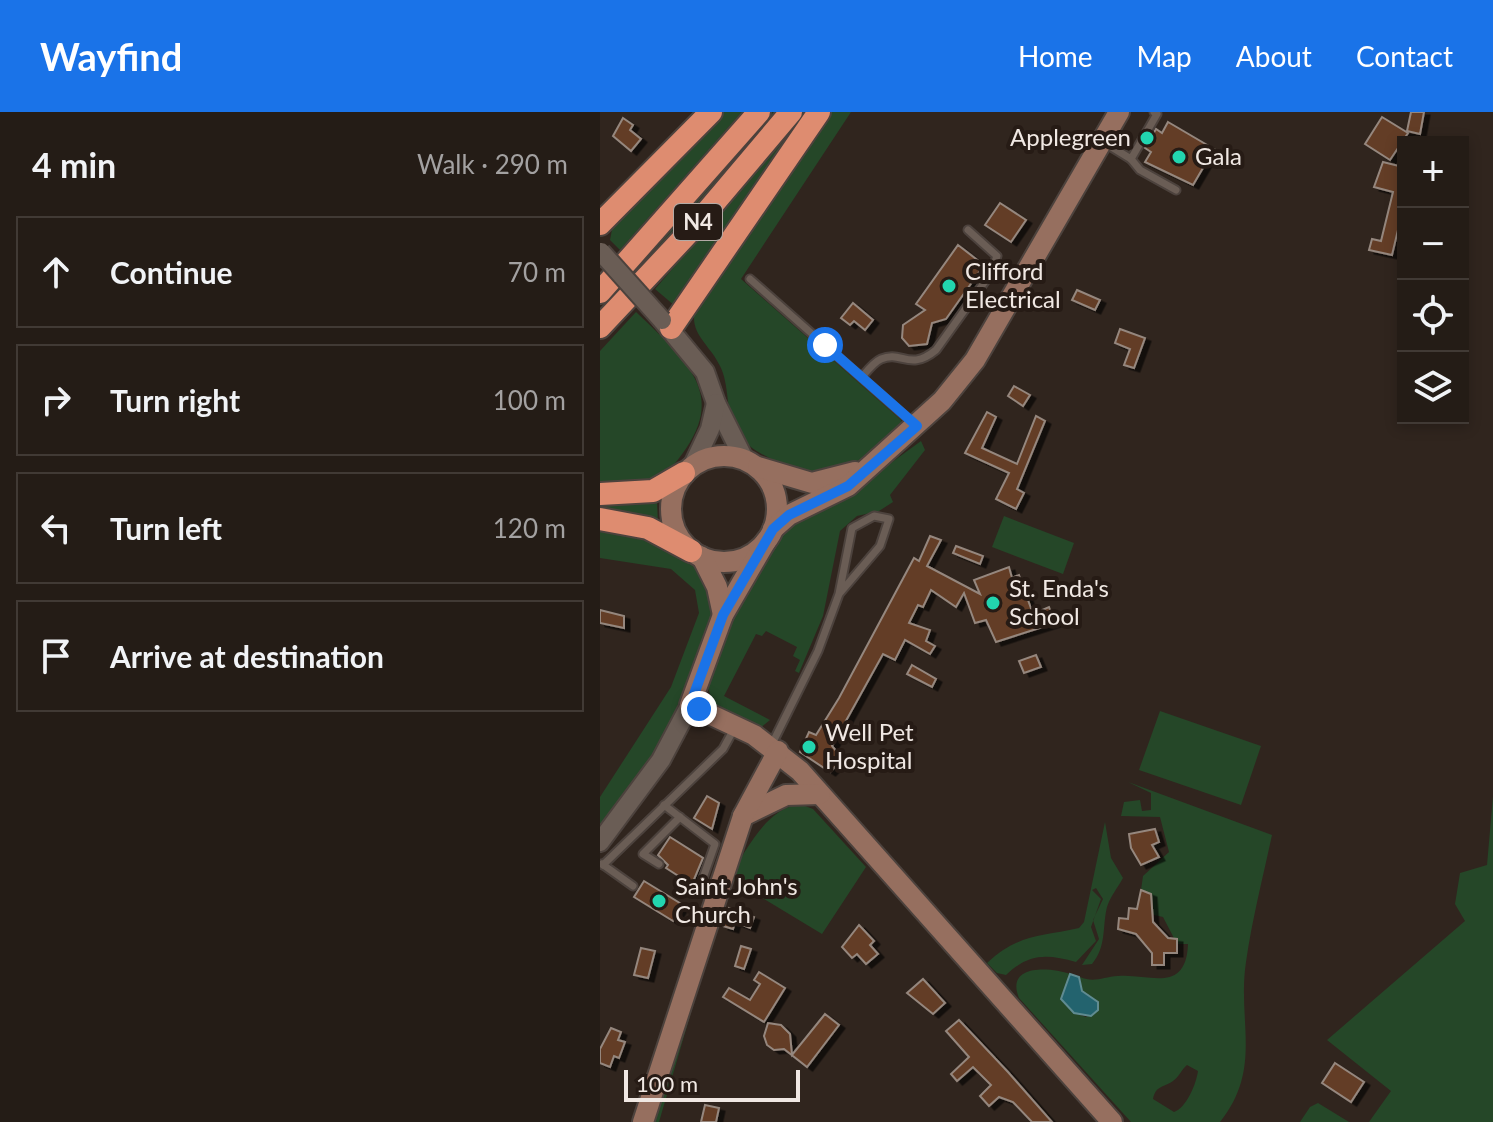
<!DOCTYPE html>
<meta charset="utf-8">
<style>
:root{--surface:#241c16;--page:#302923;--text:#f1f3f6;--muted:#a3a1a1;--line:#413a35;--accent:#1a73e8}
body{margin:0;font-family:Lato,sans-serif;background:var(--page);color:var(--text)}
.controls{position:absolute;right:24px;top:24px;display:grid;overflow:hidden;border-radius:0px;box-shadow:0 4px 12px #0003}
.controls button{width:72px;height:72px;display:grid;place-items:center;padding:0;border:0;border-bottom:2px solid var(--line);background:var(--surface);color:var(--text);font:40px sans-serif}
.scale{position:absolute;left:24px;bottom:20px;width:176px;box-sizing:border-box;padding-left:8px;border:4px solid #f0e8e3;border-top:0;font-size:22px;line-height:28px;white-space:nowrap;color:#f0e8e3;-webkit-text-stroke:6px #261b15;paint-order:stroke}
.stop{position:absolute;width:24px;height:24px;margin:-18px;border:6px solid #1a73e8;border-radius:50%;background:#fff}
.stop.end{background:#1a73e8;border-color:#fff;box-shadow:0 2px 8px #0008}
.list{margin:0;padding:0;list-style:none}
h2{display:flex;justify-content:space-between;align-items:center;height:104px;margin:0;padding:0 32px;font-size:34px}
h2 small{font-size:26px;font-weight:400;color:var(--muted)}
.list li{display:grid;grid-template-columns:52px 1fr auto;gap:24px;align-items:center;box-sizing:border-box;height:112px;margin:0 16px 16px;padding:0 16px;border:2px solid var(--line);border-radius:0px}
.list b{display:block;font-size:30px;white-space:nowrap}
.list em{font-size:26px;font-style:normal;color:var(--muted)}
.icon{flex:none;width:44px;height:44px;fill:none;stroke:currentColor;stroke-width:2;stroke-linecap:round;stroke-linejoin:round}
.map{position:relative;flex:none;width:893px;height:1010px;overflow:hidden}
header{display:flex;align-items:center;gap:48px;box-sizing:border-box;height:112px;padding:0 40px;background:var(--accent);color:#fff}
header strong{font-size:38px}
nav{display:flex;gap:44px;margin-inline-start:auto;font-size:28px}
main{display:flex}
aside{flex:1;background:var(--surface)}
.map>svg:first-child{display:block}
.green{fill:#254728;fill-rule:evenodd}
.water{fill:#23636e;stroke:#608b91;stroke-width:2}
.building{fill:#643d25;stroke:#95877e;stroke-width:2;filter:url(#shadow)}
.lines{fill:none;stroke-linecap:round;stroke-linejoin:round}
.service-casing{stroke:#4c423d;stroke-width:11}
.tertiary-casing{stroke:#4c423d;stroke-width:22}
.secondary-casing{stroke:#4c423d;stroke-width:24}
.trunk-casing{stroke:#4c423d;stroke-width:26}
.service{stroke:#6a5d55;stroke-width:7}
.tertiary{stroke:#6a5d55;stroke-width:18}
.secondary{stroke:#966f5f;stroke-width:20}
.trunk{stroke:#de8c70;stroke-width:22}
.tertiary-bridge-casing{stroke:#4c423d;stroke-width:22;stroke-linecap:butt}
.tertiary-bridge{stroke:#6a5d55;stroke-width:18}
.route{stroke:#1a73e8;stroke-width:10}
.poi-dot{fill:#22d5af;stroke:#261b15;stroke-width:3}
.labels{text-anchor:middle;stroke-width:8;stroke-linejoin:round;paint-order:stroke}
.shield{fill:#261b15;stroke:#b3aaa5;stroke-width:2}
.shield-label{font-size:22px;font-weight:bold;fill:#f0e8e3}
.poi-label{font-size:24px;fill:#f0e8e3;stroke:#261b15;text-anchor:start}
</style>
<header>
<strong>Wayfind</strong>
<nav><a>Home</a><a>Map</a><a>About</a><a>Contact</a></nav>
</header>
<main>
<aside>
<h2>4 min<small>Walk · 290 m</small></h2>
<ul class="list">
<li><svg class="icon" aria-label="ahead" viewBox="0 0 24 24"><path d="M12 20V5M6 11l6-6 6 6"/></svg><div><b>Continue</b></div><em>70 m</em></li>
<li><svg class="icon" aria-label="right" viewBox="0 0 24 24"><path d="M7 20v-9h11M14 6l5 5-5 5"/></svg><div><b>Turn right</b></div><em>100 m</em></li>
<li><svg class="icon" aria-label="left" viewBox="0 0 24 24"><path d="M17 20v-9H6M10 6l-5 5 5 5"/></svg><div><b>Turn left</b></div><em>120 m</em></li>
<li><svg class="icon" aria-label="arrive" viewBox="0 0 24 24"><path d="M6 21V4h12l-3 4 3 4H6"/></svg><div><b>Arrive at destination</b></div></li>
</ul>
</aside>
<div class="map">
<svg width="893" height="1010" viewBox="0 0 893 1010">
<defs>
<filter id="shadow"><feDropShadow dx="5.5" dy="3.5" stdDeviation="0" flood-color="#0009"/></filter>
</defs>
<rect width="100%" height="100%" fill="#30251e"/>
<g class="green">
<path d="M121,0H142L20,138L10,128L14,107Z"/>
<path d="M173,0H182L41,163L34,156Z"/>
<path d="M208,0L75,194L55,177Z"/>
<path d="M228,0H251L141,167L301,308L302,317C260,350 229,377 175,349C160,341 146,335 137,319C125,301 130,273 120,254C110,232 87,221 96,194Z"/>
<path d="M36,200C102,262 132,293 60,368L0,374V239Z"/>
<path d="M321,329L325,338L290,383L293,390L279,399L257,404L240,419L223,504L199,561L195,559L200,548L193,544L197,535L166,519L162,524L156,522L124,584L170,608L159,617L115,596L107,574L135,490L193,409L255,377Z"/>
<path d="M0,389H57L58,412L0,401Z"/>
<path d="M404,404L474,431L463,462L392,435Z"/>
<path d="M0,415C33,419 108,448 114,484C117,501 107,521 101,537C89,571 75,605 58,637C42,665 19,691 0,716V685L71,575L99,501L95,478L71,457L0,446Z"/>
<path d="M560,599L661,634L641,693L539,658Z"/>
<path d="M528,670L672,723C663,765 652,808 646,850C637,909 663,956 620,1010H531L419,886C405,852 450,855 470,862L461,887L474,901L486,905L498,898V890L482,879L480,865C494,871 503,865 518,864C548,861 586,883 588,832H577L563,805L550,802L551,782L541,778L543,764L569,740L560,705L521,704L524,690L540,688L542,699L551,698V681ZM587,953L598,959C596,973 586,996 574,1000L553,987C556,973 563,976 573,969C579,965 581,958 587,953Z"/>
<path d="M893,684V1010H769L791,979L727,928L865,809L855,792L860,761L887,753Z"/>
<path d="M200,692L213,697L266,755L222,822L129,766C146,739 166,696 200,692Z"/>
<path d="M505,710L511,746L523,766C518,775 510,785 507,795C502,815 507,834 492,852L482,853L499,827L493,808L503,787L496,776L492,778L501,787L491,815L496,829L476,850C447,842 429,841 406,863L397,861L387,851C420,821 440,825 479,816L484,810Z"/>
<path d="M108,842L59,1010H50Z"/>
<path d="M718,991L749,1010H700L710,995Z"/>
</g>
<path class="water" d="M470,862L479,865L482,879L498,890V898L491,904L474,901L461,887Z"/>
<g class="building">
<path d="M811,0H824L820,22L807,19Z"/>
<path d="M782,5L808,21L790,48L765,32Z"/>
<path d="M23,6L33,13L30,18L41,27L31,39L13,24Z"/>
<path d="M568,10L614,37L593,73L545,50L551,40L545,36L556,17L562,21Z"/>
<path d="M783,50L803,55V97L792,143L769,138L772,127L781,129L793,80L774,75Z"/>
<path d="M400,91L426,108L411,130L385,113Z"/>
<path d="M358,133L380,150L382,156L346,207L332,211L327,232L309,234L302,226L303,213L325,198L316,192Z"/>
<path d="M477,178L500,188L495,198L472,188Z"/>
<path d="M253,191L273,208L265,218L254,209L250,213L241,206Z"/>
<path d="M520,217L545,226L534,256L524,253L530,237L515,231Z"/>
<path d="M414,274L430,283L423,294L408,284Z"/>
<path d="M387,300L396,305L382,336L417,352L436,304L445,309L417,377L424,381L416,397L396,387L409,361L365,341Z"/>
<path d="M330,424L341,428L327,454L380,482L374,468L409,455L412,466L419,463L433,502L449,495L455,511L396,530L386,508L375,511L364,481L356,495L331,478L323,495L318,493L309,511L330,518L326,529L335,534L330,542L305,528L295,548L283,542L232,634L243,647L230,660L200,640L209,620L216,623L239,586L314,446L319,449Z"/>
<path d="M356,434L383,444L380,452L353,441Z"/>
<path d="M0,498L24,504V516L0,511Z"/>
<path d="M436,543L441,555L424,561L419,549Z"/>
<path d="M312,553L336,567L332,575L307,562Z"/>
<path d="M107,684L119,691L112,717L94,706Z"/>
<path d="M555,717L559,730L552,733L559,745L541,753L531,736L529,722Z"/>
<path d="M70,725L103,746L90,777L78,769L80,765L66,756L68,753L58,743Z"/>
<path d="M44,769L83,793L73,809L34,785Z"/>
<path d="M541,778L551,782L553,810L568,826L577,827V841H564V853H552V841L536,822L518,817L519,806L528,807L529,796L537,797Z"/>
<path d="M129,796L154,805L150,816L135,810L133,817L123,814Z"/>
<path d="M259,813L274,829L270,833L278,842L266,852L257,842L252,846L242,835Z"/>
<path d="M141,834L151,837L144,857L135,854Z"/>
<path d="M41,836L55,839L48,866L34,863Z"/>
<path d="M159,860L185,876L164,910L123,885L129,876L150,888L160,872L154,868Z"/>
<path d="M323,867L345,891L333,902L307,881Z"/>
<path d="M225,902L239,913L207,955L184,937L174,938L167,933L164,924L168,911L181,913L190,922L192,943Z"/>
<path d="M359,908L408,960L452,1010H432L413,990L399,985L389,994L380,984L391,973L373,955L357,969L351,962L369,945L346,919Z"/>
<path d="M11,916L21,920L18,928L25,930L19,946L14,944L10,955L0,951V937Z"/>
<path d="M735,951L764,970L751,990L722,971Z"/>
<path d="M105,993L119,996L116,1010H101Z"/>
</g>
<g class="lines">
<defs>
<g id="service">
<path d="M505,31L531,47L557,2L554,0"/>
<path d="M531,47L540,58L576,78"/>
<path d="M150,167L313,311"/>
<path d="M262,265C267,259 274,250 281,247C302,238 309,260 336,238L391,161L397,144L368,118"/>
<path d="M172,632L218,539L239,482L252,416L274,404L289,407L280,434L239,482"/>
<path d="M64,693L115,732L103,766"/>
<path d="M2,752L33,774"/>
<path d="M59,752L43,742L80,705"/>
<path d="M3,753L123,637L134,617"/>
</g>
<g id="tertiary">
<path d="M62,208L105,260L116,291L144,347"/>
<path d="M93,353L110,317L116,291"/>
<path d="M0,730L61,648L90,593"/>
</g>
<g id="secondary">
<circle cx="124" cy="397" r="53"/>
<path d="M158,355L212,371L255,360"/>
<path d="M173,417L189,403L248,374L342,289L375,248L519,0"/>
<path d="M166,429L123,503L90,593L154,623L200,659L512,1010"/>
<path d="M102,445L117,475L123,503"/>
<path d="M143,704L186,683L220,682"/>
<path d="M43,1010L143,704L178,639"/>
</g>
<g id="trunk">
<path d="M0,112L111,0"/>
<path d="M0,180L159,0"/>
<path d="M0,215L93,116L191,0"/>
<path d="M71,216L219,0"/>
<path d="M0,382L53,379L84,361"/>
<path d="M0,407L48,416L91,439"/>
</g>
</defs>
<use href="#service" class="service-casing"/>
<use href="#tertiary" class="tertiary-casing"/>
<use href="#secondary" class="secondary-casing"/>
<use href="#trunk" class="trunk-casing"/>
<use href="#service" class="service"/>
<use href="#tertiary" class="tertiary"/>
<use href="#secondary" class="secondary"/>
<use href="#trunk" class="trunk"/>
<defs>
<path id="tertiary-bridge" d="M1,140L62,208"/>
</defs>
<use href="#tertiary-bridge" class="tertiary-bridge-casing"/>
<use href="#tertiary-bridge" class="tertiary-bridge"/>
</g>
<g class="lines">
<path class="route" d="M99,597L90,593L123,503L173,417L189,403L248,374L317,314L225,233"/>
</g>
<g class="poi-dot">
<circle cx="547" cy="26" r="8"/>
<circle cx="579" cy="45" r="8"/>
<circle cx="349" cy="174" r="8"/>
<circle cx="393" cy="491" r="8"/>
<circle cx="209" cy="635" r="8"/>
<circle cx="59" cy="789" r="8"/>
</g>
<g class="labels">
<rect class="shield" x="74" y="92" width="48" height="36" rx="6"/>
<g class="shield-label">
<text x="98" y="118">N4</text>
</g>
<g class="poi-label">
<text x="531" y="34" text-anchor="end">Applegreen</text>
<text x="595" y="53">Gala</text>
<text x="365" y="168">Clifford<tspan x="365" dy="28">Electrical</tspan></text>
<text x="409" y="485">St. Enda's<tspan x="409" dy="28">School</tspan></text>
<text x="225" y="629">Well Pet<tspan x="225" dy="28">Hospital</tspan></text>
<text x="75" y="783">Saint John's<tspan x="75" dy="28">Church</tspan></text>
</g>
</g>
</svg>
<div class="controls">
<button>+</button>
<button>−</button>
<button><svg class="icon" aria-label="locate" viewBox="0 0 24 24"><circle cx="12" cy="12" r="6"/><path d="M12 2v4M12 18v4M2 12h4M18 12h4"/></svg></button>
<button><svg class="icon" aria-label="layers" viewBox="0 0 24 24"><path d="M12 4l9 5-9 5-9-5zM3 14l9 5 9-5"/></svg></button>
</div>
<div class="scale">100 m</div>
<div class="stop" style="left:225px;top:233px"></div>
<div class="stop end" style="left:99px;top:597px"></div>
</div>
</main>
